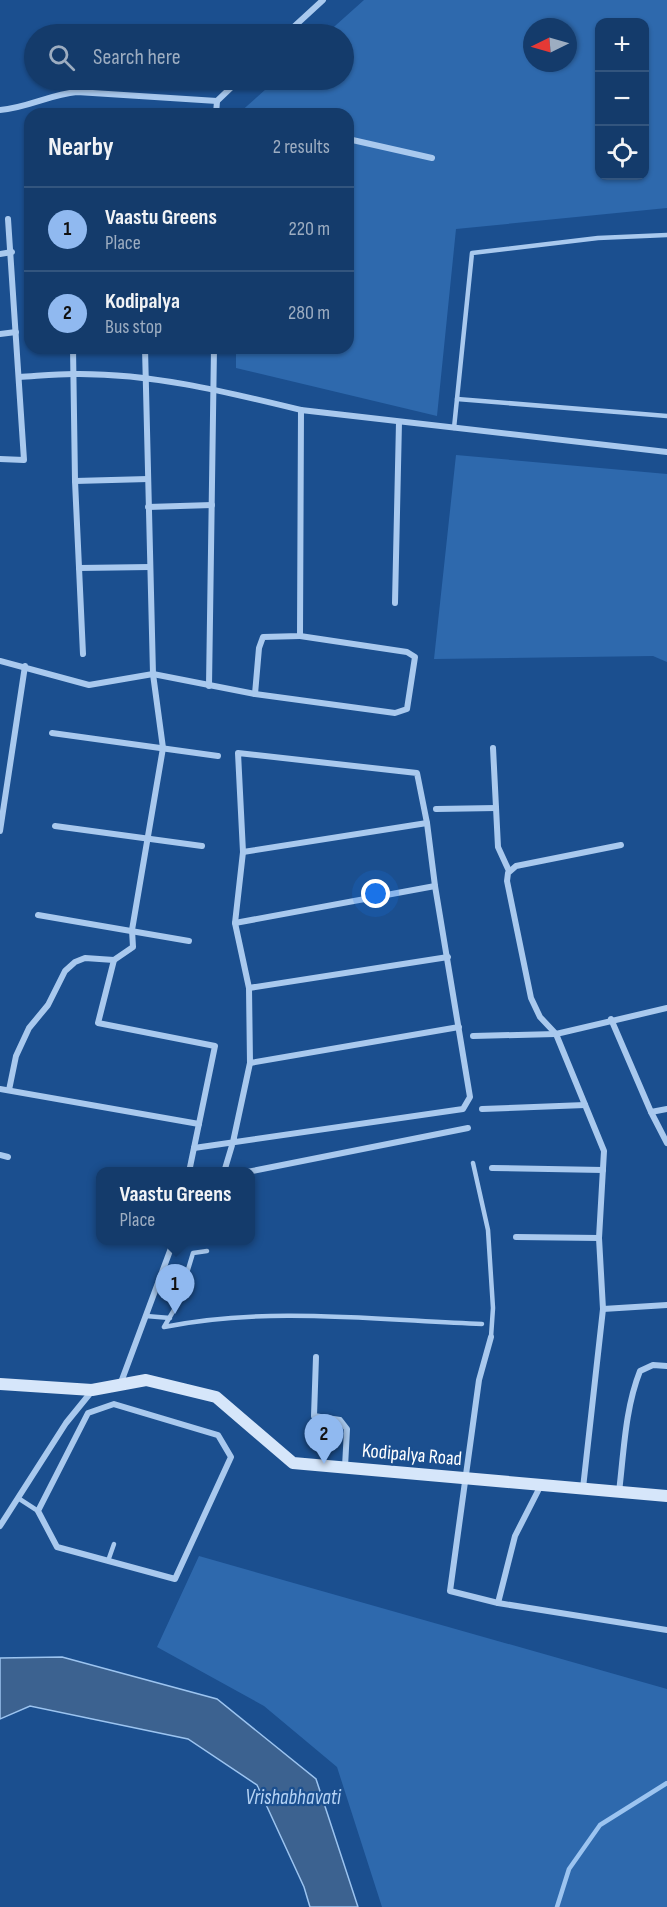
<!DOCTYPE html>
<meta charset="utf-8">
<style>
:root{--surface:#143b6b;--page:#214673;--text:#f1f3f6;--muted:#9dadc1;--line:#33557e;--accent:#90b9f0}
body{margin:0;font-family:"Sofia Sans Condensed",sans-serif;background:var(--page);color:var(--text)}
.controls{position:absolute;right:18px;top:18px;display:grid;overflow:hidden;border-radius:12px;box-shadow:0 2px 4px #0004}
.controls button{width:54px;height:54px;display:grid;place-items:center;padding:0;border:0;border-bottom:2px solid var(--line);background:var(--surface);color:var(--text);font:30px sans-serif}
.compass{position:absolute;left:523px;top:18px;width:54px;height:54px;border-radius:50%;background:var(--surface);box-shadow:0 2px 4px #0004;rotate:265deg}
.you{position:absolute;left:376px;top:894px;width:21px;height:21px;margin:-15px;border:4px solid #fff;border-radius:50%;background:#1a73e8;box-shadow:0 0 0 9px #1a73e833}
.badge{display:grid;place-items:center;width:39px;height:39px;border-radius:50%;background:var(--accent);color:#111;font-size:20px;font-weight:700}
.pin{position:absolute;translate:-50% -50px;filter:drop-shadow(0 2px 3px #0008)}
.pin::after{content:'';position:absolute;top:32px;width:21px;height:18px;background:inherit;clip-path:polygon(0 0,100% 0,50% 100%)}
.popup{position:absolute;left:96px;top:1167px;width:159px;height:78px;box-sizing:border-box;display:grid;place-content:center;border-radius:12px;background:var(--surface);filter:drop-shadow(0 2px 4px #0005);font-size:20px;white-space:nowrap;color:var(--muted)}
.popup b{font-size:22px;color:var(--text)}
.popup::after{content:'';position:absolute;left:50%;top:100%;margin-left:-12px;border:12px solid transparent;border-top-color:var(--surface)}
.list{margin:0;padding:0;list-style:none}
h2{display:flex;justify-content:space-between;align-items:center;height:78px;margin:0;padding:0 24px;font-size:26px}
h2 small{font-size:20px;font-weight:400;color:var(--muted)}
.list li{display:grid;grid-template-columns:39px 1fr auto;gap:18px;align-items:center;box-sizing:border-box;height:84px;padding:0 24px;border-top:2px solid var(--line)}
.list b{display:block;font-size:22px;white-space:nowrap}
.list p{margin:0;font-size:20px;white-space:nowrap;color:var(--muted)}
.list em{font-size:20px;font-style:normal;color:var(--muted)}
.icon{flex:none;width:33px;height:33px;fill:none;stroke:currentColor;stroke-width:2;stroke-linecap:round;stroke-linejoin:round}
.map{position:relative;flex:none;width:667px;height:1907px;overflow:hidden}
.search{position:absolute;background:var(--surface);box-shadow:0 2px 4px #0004;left:24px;top:24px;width:330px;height:66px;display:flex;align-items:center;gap:15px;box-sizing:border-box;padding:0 21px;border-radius:33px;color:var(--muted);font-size:22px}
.panel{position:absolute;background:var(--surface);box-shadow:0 2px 4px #0004;left:24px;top:108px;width:330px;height:246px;border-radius:18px}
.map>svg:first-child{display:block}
.green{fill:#2e69ad;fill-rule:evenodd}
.water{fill:#3c6290;stroke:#9cc4f0;stroke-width:1.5}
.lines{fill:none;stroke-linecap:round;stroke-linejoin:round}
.stream{stroke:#9cc4f0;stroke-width:4.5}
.service{stroke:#a9c9ee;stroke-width:4.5}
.minor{stroke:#a9c9ee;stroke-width:6}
.secondary{stroke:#d6e6fa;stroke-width:12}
.labels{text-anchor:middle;stroke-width:4.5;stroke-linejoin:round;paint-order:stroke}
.street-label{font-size:20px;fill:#fff;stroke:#1b4f8f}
.water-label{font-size:21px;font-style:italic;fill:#b5d3f5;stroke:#1b4f8f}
</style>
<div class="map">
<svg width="667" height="1907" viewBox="0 0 667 1907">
<rect width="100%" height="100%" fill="#1b4f8f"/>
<g class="green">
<path d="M364,0H667V208L456,229L437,416L236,368V348H348V114H238L276,80H344V34H326ZM600,22H644V176H600ZM532,27H568V63H532Z"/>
<path d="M456,455L667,474V662L653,656L434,659Z"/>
<path d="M199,1556L667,1689V1907H382L337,1767L264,1706L157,1647Z"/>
</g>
<path class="water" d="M62,1657L217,1699L316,1779L358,1907H310L304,1887L257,1785L188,1739L30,1706L0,1719V1658Z"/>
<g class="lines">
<path class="stream" d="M557,1907L569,1869L600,1825L667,1783"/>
<g class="service">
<path d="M457,399L667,416"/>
<path d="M454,428L472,253L598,238L667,235"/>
<path d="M473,1163L488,1230L493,1308L491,1337"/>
<path d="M207,1251L193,1253L178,1303L164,1327C265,1306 379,1320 482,1324"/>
<path d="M146,1316L170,1318"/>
<path d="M18,1498L38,1511"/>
<path d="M108,1561L114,1544"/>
</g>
<g class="minor">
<path d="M286,34L323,0"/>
<path d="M0,110C27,108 51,94 77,92L217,101"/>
<path d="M216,114L217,101L239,80"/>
<path d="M348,139L432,158"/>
<path d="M0,254L12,252"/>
<path d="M0,334L16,332"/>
<path d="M73,348L75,481L83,654"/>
<path d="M145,348L153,674L163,748L132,930L133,947L114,960L98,1023L215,1046L189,1172"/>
<path d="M19,377C37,376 56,374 74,374C151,373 227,392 301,410L300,636L263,637L259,648L255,694"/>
<path d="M301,410L667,452"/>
<path d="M0,459L24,460L8,219"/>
<path d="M75,481L148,479"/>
<path d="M148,507L212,505"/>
<path d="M79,568L150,567"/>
<path d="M395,603L399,422"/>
<path d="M0,661L89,685L153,674L255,694L395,713L407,709L415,657L407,652L300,636"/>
<path d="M209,686L214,348"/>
<path d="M52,733L218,756"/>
<path d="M493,748L498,847L509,871"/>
<path d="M436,809L496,808"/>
<path d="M55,826L202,846"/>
<path d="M0,831L25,666"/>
<path d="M243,852L427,823"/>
<path d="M38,915L189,941"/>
<path d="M235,923L435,886"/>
<path d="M249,988L448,957"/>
<path d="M611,1019L651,1112L667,1143"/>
<path d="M556,1034L540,1017L531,998L507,881L508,873L516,866L621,845"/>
<path d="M473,1036L556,1034"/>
<path d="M250,1063L459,1027"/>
<path d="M0,1089L199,1124"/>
<path d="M9,1090L16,1056L29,1028L48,1005L65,971L75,962L85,958L114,960"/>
<path d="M482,1109L585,1105"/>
<path d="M651,1112L667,1109"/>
<path d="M194,1148L463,1109L470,1097L435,886L427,823L417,773L238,753L243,852L235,923L249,988L250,1063L233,1142L224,1172"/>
<path d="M0,1155L8,1157"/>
<path d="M492,1168L603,1170"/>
<path d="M247,1172L468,1128"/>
<path d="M516,1237L599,1238"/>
<path d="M603,1309L667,1305"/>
<path d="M491,1337L479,1380L450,1591L498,1603L667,1630"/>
<path d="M316,1357L314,1416L340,1420L347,1429L345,1467"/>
<path d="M120,1385L174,1240"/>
<path d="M114,1404L218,1435L231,1457L175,1579L57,1547L38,1511L88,1413Z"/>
<path d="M583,1488L603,1309L599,1238L604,1151L556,1034L667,1008"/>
<path d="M619,1492C624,1451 625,1409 640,1371L653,1365L667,1366"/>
<path d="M0,1526L66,1423L92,1391"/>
<path d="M498,1603L515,1536L541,1485"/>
</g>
<path class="secondary" d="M0,1384L92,1390L146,1380L216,1397L293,1463L667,1496"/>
</g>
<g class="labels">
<g class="street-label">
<text transform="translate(412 1454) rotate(5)" y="7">Kodipalya Road</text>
</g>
<g class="water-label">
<text x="293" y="1804">Vrishabhavati</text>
</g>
</g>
</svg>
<div class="controls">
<button>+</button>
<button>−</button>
<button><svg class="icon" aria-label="locate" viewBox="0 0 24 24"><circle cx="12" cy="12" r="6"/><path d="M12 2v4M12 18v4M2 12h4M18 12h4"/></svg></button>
</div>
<svg class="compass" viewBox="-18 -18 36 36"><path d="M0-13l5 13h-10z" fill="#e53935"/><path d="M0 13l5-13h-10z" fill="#9dadc1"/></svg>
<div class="you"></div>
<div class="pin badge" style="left:175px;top:1314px">1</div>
<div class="popup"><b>Vaastu Greens</b>Place</div>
<div class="pin badge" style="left:324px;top:1464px">2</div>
<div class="search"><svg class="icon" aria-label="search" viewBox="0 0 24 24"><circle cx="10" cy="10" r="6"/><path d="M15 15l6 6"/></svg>Search here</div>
<section class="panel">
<h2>Nearby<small>2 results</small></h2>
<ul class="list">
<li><span class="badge">1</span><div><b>Vaastu Greens</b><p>Place</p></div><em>220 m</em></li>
<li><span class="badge">2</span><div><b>Kodipalya</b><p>Bus stop</p></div><em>280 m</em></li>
</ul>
</section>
</div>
